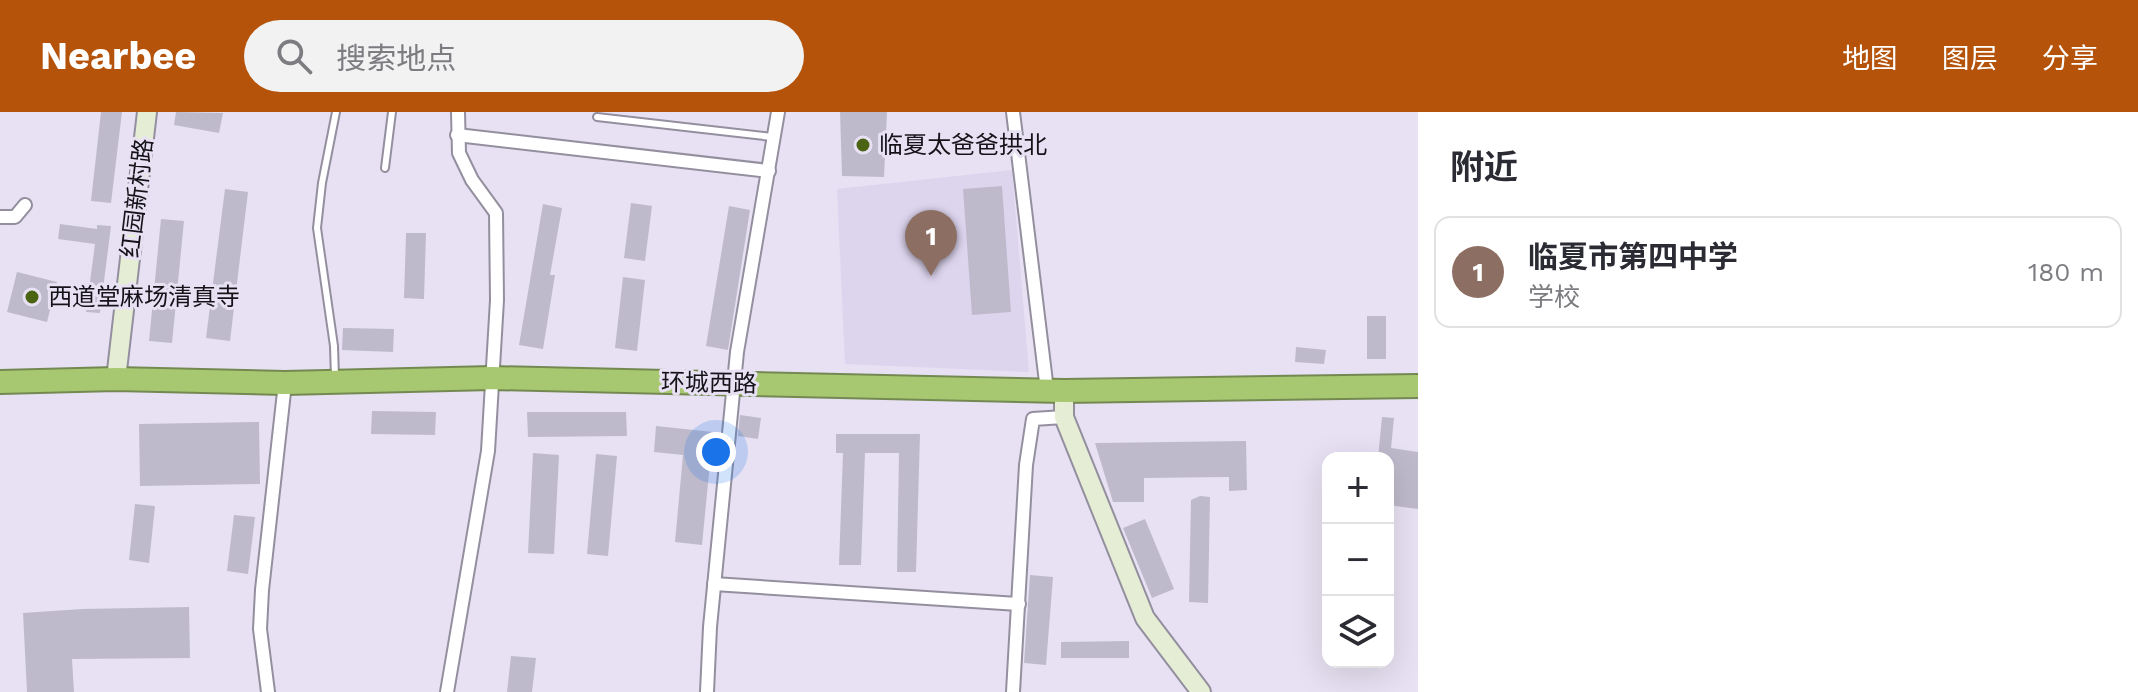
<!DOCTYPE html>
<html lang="zh">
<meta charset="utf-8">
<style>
:root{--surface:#fff;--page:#f2f2f3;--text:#2b2b33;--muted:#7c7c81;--line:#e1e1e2;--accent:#b45309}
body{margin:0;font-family:"Work Sans","Noto Sans SC",sans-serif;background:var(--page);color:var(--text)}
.controls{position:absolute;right:24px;bottom:24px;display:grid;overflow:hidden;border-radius:16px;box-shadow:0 8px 32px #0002}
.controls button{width:72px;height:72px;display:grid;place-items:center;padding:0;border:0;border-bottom:2px solid var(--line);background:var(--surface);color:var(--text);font:40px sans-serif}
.you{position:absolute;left:716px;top:340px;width:28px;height:28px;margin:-20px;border:6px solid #fff;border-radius:50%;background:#1a73e8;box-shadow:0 0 0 12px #1a73e833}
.badge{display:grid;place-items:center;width:52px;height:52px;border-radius:50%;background:var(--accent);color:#fff;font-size:26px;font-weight:700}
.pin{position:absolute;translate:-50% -66px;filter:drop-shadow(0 2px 4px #0008)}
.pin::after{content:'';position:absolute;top:42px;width:28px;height:24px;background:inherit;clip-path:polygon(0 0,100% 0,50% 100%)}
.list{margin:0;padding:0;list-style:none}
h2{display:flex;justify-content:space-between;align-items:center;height:104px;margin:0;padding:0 32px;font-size:34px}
h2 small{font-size:26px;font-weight:400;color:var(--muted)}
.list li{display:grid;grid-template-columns:52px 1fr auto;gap:24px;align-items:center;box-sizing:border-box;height:112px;margin:0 16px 16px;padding:0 16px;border:2px solid var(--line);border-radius:16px}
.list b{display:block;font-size:30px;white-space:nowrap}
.list p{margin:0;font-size:26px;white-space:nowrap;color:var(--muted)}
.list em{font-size:26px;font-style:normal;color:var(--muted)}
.icon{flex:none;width:44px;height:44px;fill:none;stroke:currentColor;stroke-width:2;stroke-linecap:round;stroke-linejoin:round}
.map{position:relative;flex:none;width:1418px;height:580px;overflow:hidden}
header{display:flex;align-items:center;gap:48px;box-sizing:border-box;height:112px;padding:0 40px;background:var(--accent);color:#fff}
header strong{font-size:38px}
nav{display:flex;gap:44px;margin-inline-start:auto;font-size:28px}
.search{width:560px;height:72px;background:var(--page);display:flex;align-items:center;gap:20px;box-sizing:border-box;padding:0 28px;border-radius:44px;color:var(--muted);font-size:30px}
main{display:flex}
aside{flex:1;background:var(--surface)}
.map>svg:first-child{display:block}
.built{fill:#ddd5ee}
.building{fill:#bfbacb}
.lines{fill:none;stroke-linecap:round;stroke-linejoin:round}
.lane-casing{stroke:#948f9f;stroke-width:10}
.street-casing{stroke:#948f9f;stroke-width:16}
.secondary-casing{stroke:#948f9f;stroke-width:22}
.highway-casing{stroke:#748952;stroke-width:26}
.lane{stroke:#fff;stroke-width:6}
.street{stroke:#fff;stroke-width:12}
.secondary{stroke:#e5eed4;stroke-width:18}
.highway{stroke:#a7c870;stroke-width:22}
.poi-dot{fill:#4b6414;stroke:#e7e1f3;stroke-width:3}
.labels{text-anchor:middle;stroke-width:6;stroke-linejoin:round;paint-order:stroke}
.poi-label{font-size:24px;fill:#151319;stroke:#e7e1f3;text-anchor:start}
.street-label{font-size:24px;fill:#151319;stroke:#e7e1f3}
</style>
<header>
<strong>Nearbee</strong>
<div class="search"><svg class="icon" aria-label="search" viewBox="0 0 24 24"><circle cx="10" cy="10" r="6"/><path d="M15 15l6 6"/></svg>搜索地点</div>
<nav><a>地图</a><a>图层</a><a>分享</a></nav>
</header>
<main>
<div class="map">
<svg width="1418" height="580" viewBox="0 0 1418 580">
<rect width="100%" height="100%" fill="#e7e1f3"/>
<path class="built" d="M1012,58L1029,260L845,252L837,77Z"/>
<g class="building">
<path d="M101,0H122L111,91L91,89Z"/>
<path d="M176,0L223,1L219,21L174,13Z"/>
<path d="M840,0H887L884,65L842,64Z"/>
<path d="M1002,74L1011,200L972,203L963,77Z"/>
<path d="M225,77L248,80L230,229L206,226Z"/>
<path d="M631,91L652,94L645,149L624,146Z"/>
<path d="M543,92L562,96L550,163H555L543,237L519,233Z"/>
<path d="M729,94L750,98L728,238L706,234Z"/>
<path d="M161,107L184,109L172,231L149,229Z"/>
<path d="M60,112L97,117V113L111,114L100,201L86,200L95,132L58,127Z"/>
<path d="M406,121H426L424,187L404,186Z"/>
<path d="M17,160L57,170L47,210L7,200Z"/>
<path d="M623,165L645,168L637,239L615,236Z"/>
<rect x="1367" y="204" width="19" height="43"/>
<path d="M343,216L394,217L393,240L342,238Z"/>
<path d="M1296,235L1326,238L1324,252L1295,250Z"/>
<path d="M372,299L436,300L435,323L371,322Z"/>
<path d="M527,300H626L627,324L528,325Z"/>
<path d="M740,303L761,306L758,327L738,324Z"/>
<path d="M1382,305L1394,306L1391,336L1418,340V397L1388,393V346H1378Z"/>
<path d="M259,310L260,372L140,374L139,312Z"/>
<path d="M656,314L713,320L702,433L675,430L683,343L654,340Z"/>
<path d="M836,322H920L916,460H897L899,341H865L861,453H839L843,341H836Z"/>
<path d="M1246,329L1247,378L1229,379V365L1144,366V390H1113L1095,331Z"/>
<path d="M533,341L559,343L554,442L528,441Z"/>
<path d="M596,342L617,344L608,444L587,442Z"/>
<path d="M1200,384L1210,385L1208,491L1189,490L1191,388Z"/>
<path d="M135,392L155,394L149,451L129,448Z"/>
<path d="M234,403L255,405L248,462L227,459Z"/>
<path d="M1145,407L1174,477L1152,486L1123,416Z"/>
<path d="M1030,463L1053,465L1046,553L1024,551Z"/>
<path d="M189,495L190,546L72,547L74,580H27L23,501L82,497Z"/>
<path d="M1129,529V546H1061V530Z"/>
<path d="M511,544L536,546L532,580H507Z"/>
</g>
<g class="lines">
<defs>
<g id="lane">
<path d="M597,5L772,25"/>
<path d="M385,56L392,0"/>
<path d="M335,266L334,234L317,116L322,71L336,0"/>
</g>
<g id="street">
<path d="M1013,0L1047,278"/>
<path d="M457,23L769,59"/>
<path d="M0,105H15L25,93"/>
<path d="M714,472L1019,492"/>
<path d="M268,580L260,517L262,478L285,271"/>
<path d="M447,580L488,339L497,188L496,101L472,68L459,41L458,0"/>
<path d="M707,580L710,515L737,240L778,0"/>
<path d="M1013,580L1026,353L1033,307L1064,305"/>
</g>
<g id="secondary">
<path d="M116,267L147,0"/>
<path d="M1064,279V305L1145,506L1201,580"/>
</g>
<path id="highway" d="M0,270L116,267L285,271L492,266L1064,279L1418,274"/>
</defs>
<use href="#lane" class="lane-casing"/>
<use href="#street" class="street-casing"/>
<use href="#secondary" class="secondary-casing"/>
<use href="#highway" class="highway-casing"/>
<use href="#lane" class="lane"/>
<use href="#street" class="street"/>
<use href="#secondary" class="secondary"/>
<use href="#highway" class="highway"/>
</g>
<g class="poi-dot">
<circle cx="863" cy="33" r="8"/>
<circle cx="32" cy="185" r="8"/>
</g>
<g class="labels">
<g class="poi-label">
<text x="879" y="41">临夏太爸爸拱北</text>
<text x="48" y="193">西道堂麻场清真寺</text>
</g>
<g class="street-label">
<text transform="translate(137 86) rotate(-83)" y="8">红园新村路</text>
<text transform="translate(709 271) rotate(1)" y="8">环城西路</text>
</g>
</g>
</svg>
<div class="controls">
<button>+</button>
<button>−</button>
<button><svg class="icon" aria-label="layers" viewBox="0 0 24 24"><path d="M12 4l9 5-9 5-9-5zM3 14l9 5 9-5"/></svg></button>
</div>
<div class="you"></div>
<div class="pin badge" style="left:931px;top:164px;background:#8d6e63">1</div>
</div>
<aside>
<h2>附近<small></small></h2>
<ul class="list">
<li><span class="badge" style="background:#8d6e63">1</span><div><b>临夏市第四中学</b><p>学校</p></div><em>180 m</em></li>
</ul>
</aside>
</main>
